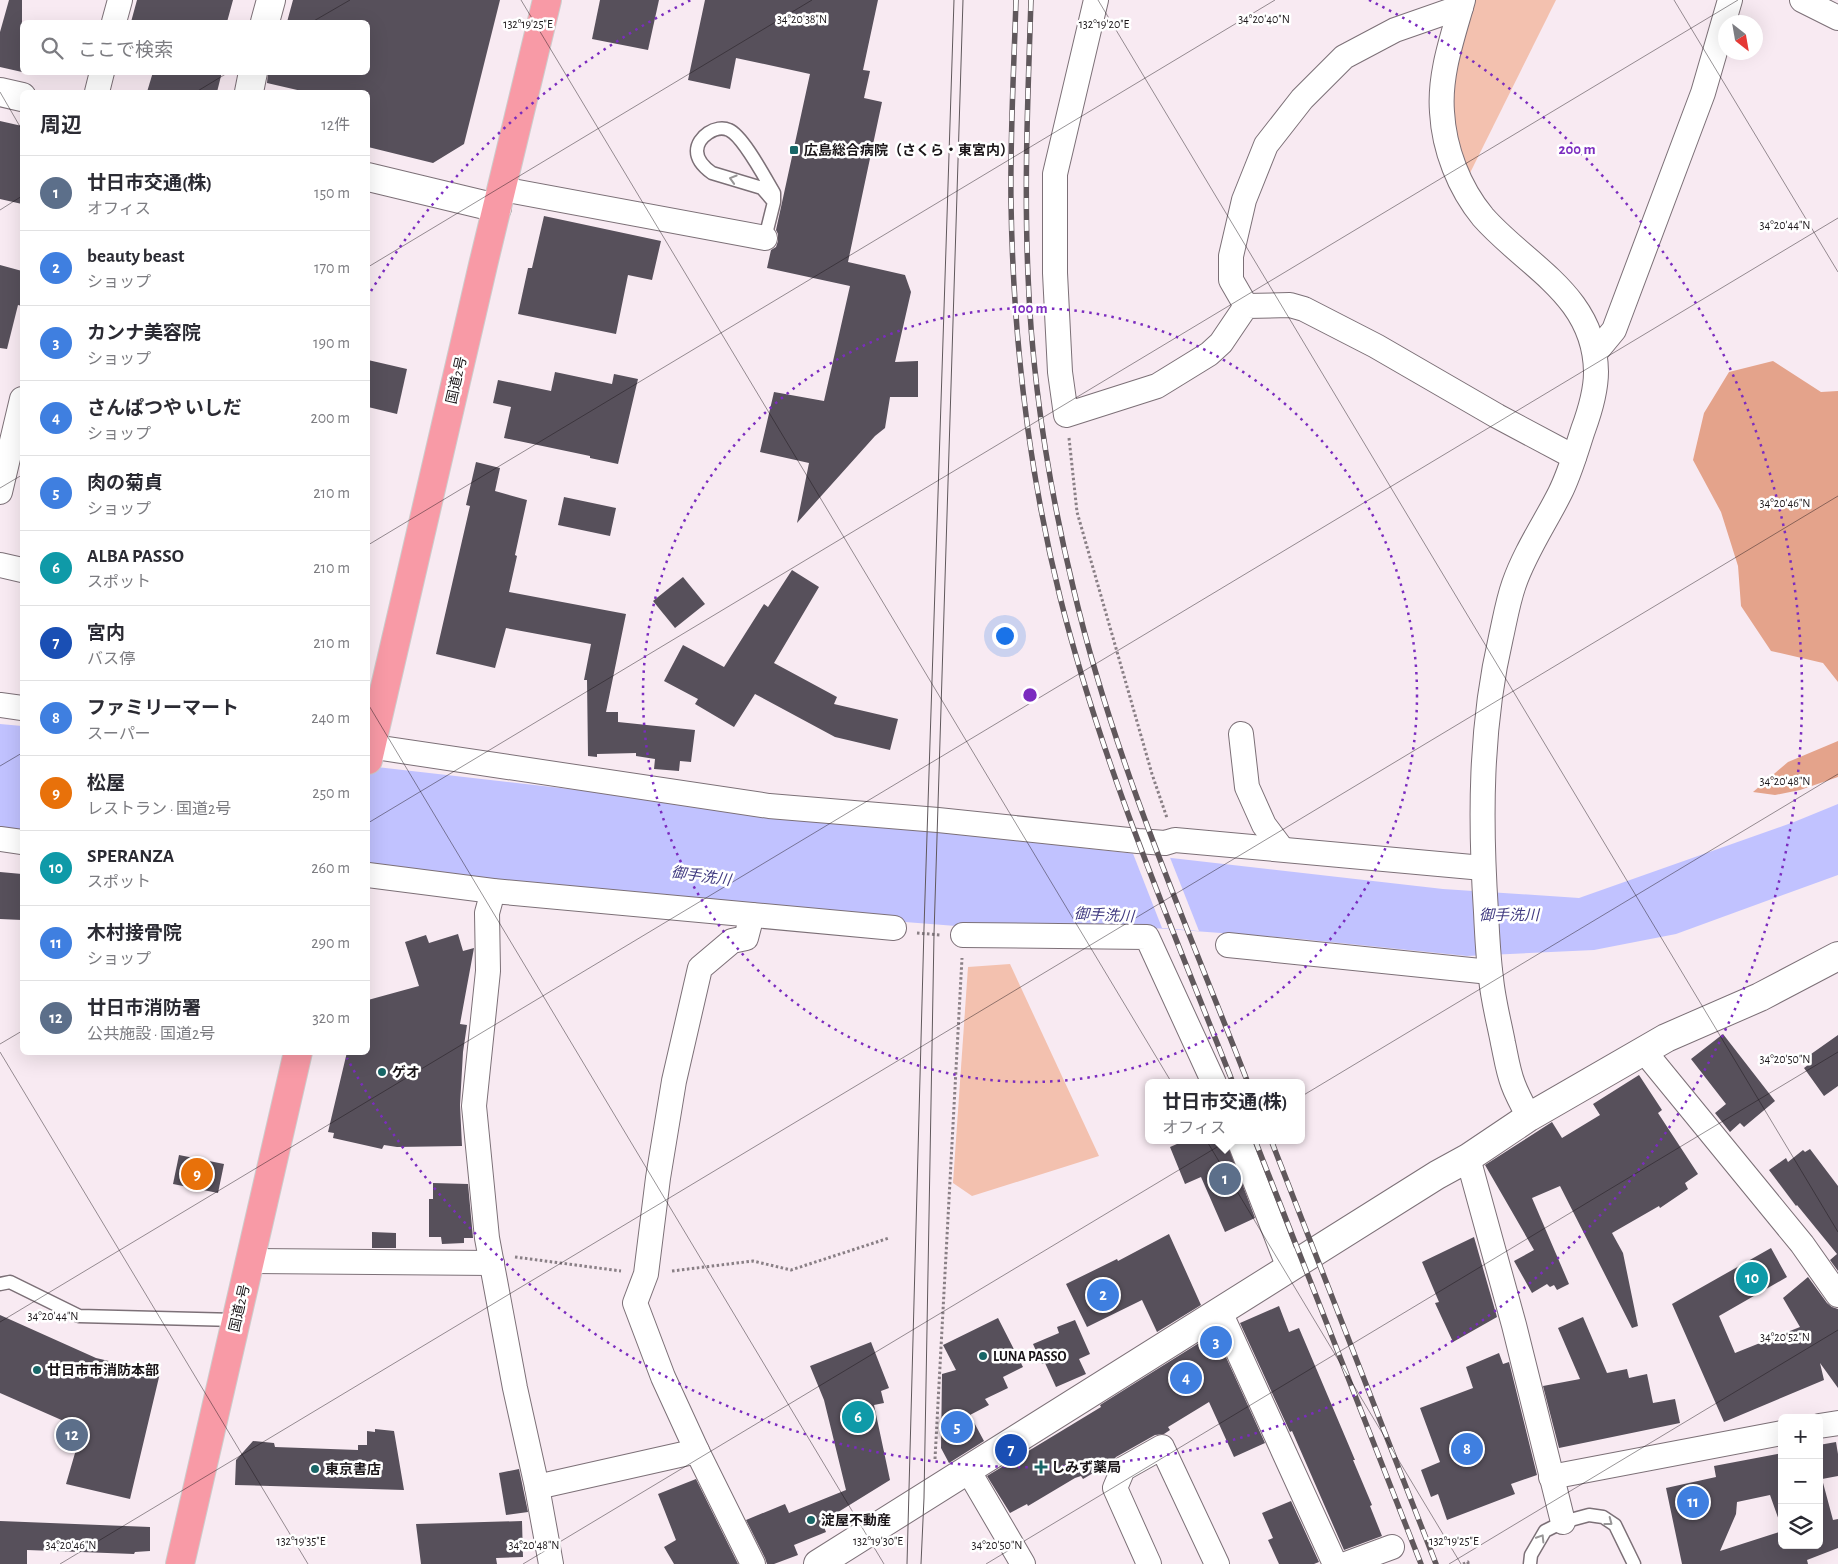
<!DOCTYPE html>
<html lang="ja">
<meta charset="utf-8">
<style>
:root{--surface:#fff;--page:#f2f2f3;--text:#2b2b33;--muted:#7c7c81;--line:#e1e1e2;--accent:#ea580c}
body{margin:0;font-family:"Alegreya Sans","Noto Sans JP",sans-serif;background:var(--page);color:var(--text)}
.controls{position:absolute;right:15px;bottom:15px;display:grid;overflow:hidden;border-radius:8px;box-shadow:0 5px 20px #0002}
.controls button{width:45px;height:45px;display:grid;place-items:center;padding:0;border:0;border-bottom:1px solid var(--line);background:var(--surface);color:var(--text);font:25px sans-serif}
.compass{position:absolute;left:1718px;top:15px;width:45px;height:45px;border-radius:50%;background:var(--surface);box-shadow:0 5px 20px #0002;rotate:149deg}
.you{position:absolute;left:1004px;top:635px;width:18px;height:18px;margin:-12px;border:4px solid #fff;border-radius:50%;background:#1a73e8;box-shadow:0 0 0 8px #1a73e833}
.badge{display:grid;place-items:center;width:32px;height:32px;border-radius:50%;background:var(--accent);color:#fff;font-size:16px;font-weight:700}
.pin{position:absolute;translate:-50% -50%;border:2px solid #fff;box-shadow:0 1px 5px #0006}
.popup{position:absolute;left:1145px;top:1079px;width:160px;height:65px;box-sizing:border-box;display:grid;place-content:center;border-radius:8px;background:var(--surface);filter:drop-shadow(0 1px 4px #0005);font-size:16px;white-space:nowrap;color:var(--muted)}
.popup b{font-size:19px;color:var(--text)}
.popup::after{content:'';position:absolute;left:50%;top:100%;margin-left:-10px;border:10px solid transparent;border-top-color:var(--surface)}
.list{margin:0;padding:0;list-style:none}
h2{display:flex;justify-content:space-between;align-items:center;height:65px;margin:0;padding:0 20px;font-size:21px}
h2 small{font-size:16px;font-weight:400;color:var(--muted)}
.list li{display:grid;grid-template-columns:32px 1fr auto;gap:15px;align-items:center;box-sizing:border-box;height:75px;padding:0 20px;border-top:1px solid var(--line)}
.list b{display:block;font-size:19px;white-space:nowrap}
.list p{margin:0;font-size:16px;white-space:nowrap;color:var(--muted)}
.list em{font-size:16px;font-style:normal;color:var(--muted)}
.icon{flex:none;width:28px;height:28px;fill:none;stroke:currentColor;stroke-width:2;stroke-linecap:round;stroke-linejoin:round}
.map{position:relative;flex:none;width:1838px;height:1564px;overflow:hidden}
.search{position:absolute;background:var(--surface);box-shadow:0 5px 20px #0002;left:20px;top:20px;width:350px;height:55px;display:flex;align-items:center;gap:12px;box-sizing:border-box;padding:0 18px;border-radius:8px;color:var(--muted);font-size:19px}
.panel{position:absolute;background:var(--surface);box-shadow:0 5px 20px #0002;left:20px;top:90px;width:350px;height:965px;border-radius:8px}
.map>svg:first-child{display:block}
.green{fill:#f3c1af}
.forest{fill:#e4a38b}
.water{fill:#c1c2ff}
.pier{fill:#f8eaf2}
.building{fill:#57505b}
.lines{fill:none;stroke-linecap:round;stroke-linejoin:round}
.lane-casing{stroke:#7c7077;stroke-width:15}
.street-casing{stroke:#7c7077;stroke-width:26}
.secondary-casing{stroke:#7c7077;stroke-width:30}
.highway-casing{stroke:#cdcccc;stroke-width:30}
.path{stroke:#897f85;stroke-width:3;stroke-dasharray:2.5 2.5;stroke-linecap:butt}
.lane{stroke:#fff;stroke-width:12}
.street{stroke:#fff;stroke-width:24}
.secondary{stroke:#fff;stroke-width:28}
.highway{stroke:#f89aa6;stroke-width:28}
.tram{stroke:#60585c;stroke-width:1}
.rail-casing{stroke:#60585c;stroke-width:5.5}
.rail{stroke:#fff;stroke-width:4;stroke-dasharray:11;stroke-linecap:butt}
.oneway{stroke:#989697}
.ticks{fill:none;stroke:#1a1518;stroke-width:1;stroke-opacity:0.45}
.ring{fill:none;stroke:#7b2cbf;stroke-width:2.5;stroke-dasharray:2.5 5}
.poi-dot{fill:#186667;stroke:#fff;stroke-width:2}
.labels{text-anchor:middle;stroke-width:5;stroke-linejoin:round;paint-order:stroke}
.poi-label{font-size:14px;font-weight:bold;fill:#1a1518;stroke:#fff;text-anchor:start}
.street-label{font-size:14px;fill:#1a1518;stroke:#fff}
.water-label{font-size:15px;font-style:italic;fill:#403a80;stroke:#fff}
.ticks-label{font-size:12px;text-anchor:middle;fill:#1a1518;stroke:#fff;stroke-width:5;stroke-linejoin:round;paint-order:stroke}
.centre{fill:#7b2cbf;stroke:#fff;stroke-width:2.5}
.ring-label{font-size:15px;text-anchor:middle;font-weight:bold;fill:#7b2cbf;stroke:#fff;stroke-width:5;stroke-linejoin:round;paint-order:stroke}
</style>
<div class="map">
<svg width="1838" height="1564" viewBox="0 0 1838 1564">
<rect width="100%" height="100%" fill="#f8eaf2"/>
<g class="green">
<path d="M1473,0H1556L1469,175L1455,136L1452,83Z"/>
<path d="M1010,964L1099,1156L972,1196L953,1183L968,967Z"/>
</g>
<g class="forest">
<path d="M1773,361L1821,392L1838,391V682L1823,663L1771,651L1741,606L1738,566L1721,512L1693,460L1704,413L1729,372Z"/>
<path d="M1838,741V777L1800,790L1775,795L1753,792L1788,762Z"/>
</g>
<g class="water">
<path d="M0,724L22,726V833L0,831Z"/>
<path d="M368,766L1443,889L1579,898L1794,822L1838,804V875L1676,934L1594,950L1467,956L1290,938L1112,925L956,926L905,922L767,906L368,867Z"/>
</g>
<path class="pier" d="M1132,851L1169,855L1199,931L1162,928Z"/>
<g class="building">
<path d="M9,0H22V72L0,67V32Z"/>
<path d="M137,0H233L227,22H131Z"/>
<path d="M293,0H500L464,144L433,163L368,147V92H306L267,83L268,72H368V22H287Z"/>
<path d="M600,0H659L648,50L592,39Z"/>
<path d="M705,0H878L863,70L870,71L864,98L882,102L848,262L905,275L911,292L895,362L918,361V397H890L885,428L875,436L797,523L809,463L760,452L774,392L824,401L850,286L767,268L771,250L776,247L778,241V234L776,230L810,74L736,58L730,89L688,80Z"/>
<path d="M153,72H222L217,92H147Z"/>
<path d="M0,121L22,126V204L0,199Z"/>
<path d="M544,216L661,241L652,280L628,275L616,334L518,314L528,268H532Z"/>
<path d="M0,265L22,271V306L18,305L7,349L0,348Z"/>
<path d="M368,360L407,369L397,414L368,407Z"/>
<path d="M555,372L612,384L614,374L638,379L618,464L590,458V456L504,438L511,407L493,403L498,380L551,391Z"/>
<path d="M476,462L500,468L495,491L527,500L515,555L517,556L509,592L626,614L606,712H618V722L695,730L691,762L680,761L679,771L654,769L655,759L636,756V753L597,754V757L588,756L587,680H584L591,644L506,628L495,668L436,654L470,506L466,505Z"/>
<path d="M564,497L616,508L610,536L558,525Z"/>
<path d="M792,570L819,587L774,663L837,697L834,704L898,719L890,750L835,737L755,694L734,727L695,704L698,699L664,681L683,645L724,667L764,604L768,607Z"/>
<path d="M683,577L705,604L675,628L653,601Z"/>
<path d="M0,872L22,874V920L0,919Z"/>
<path d="M458,934L463,951L474,948L460,1024L467,1025L463,1052L460,1105L462,1146L397,1147L384,1145L382,1149L333,1138L334,1133L328,1132L347,1052H368V1000L419,986L405,942L426,935L429,943Z"/>
<path d="M1723,1034L1775,1101L1744,1127L1740,1123L1730,1132L1715,1113L1726,1104L1691,1059Z"/>
<path d="M1838,1035V1086L1824,1096L1804,1068L1808,1065L1804,1059Z"/>
<path d="M1639,1075L1662,1110L1658,1113L1698,1174L1685,1183L1688,1189L1660,1208L1659,1206L1612,1233L1623,1253L1638,1326L1632,1328L1560,1186L1532,1198L1569,1284L1557,1290L1554,1285L1550,1287L1547,1284L1532,1293L1514,1261L1534,1250L1485,1165L1552,1122L1562,1138L1600,1115L1593,1104Z"/>
<path d="M1186,1140H1226L1255,1218L1225,1232L1201,1177L1185,1184L1170,1147Z"/>
<path d="M1810,1149L1838,1186V1271L1830,1260L1837,1254L1797,1205L1796,1206L1769,1170L1786,1158L1788,1162L1803,1150L1805,1152Z"/>
<path d="M179,1155L224,1164L218,1193L173,1184Z"/>
<path d="M433,1183L468,1184L473,1238H464V1243L442,1244L441,1237H429V1199H433Z"/>
<path d="M372,1232L396,1233V1248H372Z"/>
<path d="M1169,1234L1201,1305L1157,1332L1142,1300L1087,1327L1066,1284L1117,1259L1118,1261Z"/>
<path d="M1474,1237L1497,1317L1453,1342L1435,1303L1439,1302L1422,1262Z"/>
<path d="M1771,1248L1787,1277L1719,1316L1735,1353L1800,1327L1783,1298L1808,1277L1827,1303L1832,1307L1838,1309V1388L1820,1363L1824,1380L1724,1422L1672,1304Z"/>
<path d="M1279,1306L1289,1332L1299,1328L1355,1460H1353L1372,1505L1370,1506L1382,1536L1344,1550L1292,1431L1290,1432L1240,1323Z"/>
<path d="M0,1315L96,1358L160,1373L130,1499L66,1484L82,1429L0,1393Z"/>
<path d="M1583,1317L1607,1373L1627,1369L1629,1378L1647,1374L1653,1403L1675,1399L1680,1423L1559,1448L1543,1386L1580,1379L1558,1328Z"/>
<path d="M998,1318L1023,1367L1003,1377L1008,1388L985,1399L989,1405L970,1415L984,1441L949,1463L941,1448L942,1374L956,1370L943,1345Z"/>
<path d="M1075,1320L1090,1354L1079,1359L1086,1374L1056,1387L1045,1363L1042,1364L1033,1344L1059,1333L1057,1327Z"/>
<path d="M1215,1333L1265,1443L1234,1457L1209,1402L1168,1427L1170,1430L1164,1434L1155,1435L1116,1457L1112,1462L1083,1479L1081,1476L1075,1478L1028,1506L1027,1504L1010,1513L987,1476L1101,1407L1100,1405Z"/>
<path d="M871,1342L889,1388L881,1391L884,1403L874,1405L890,1480L822,1522L826,1532L794,1545L798,1555L774,1564H767L765,1558L746,1520L785,1504L789,1513L846,1490L824,1400L810,1366Z"/>
<path d="M1499,1353L1503,1364L1509,1362L1537,1475L1511,1484L1515,1494L1447,1520L1438,1494L1431,1497L1421,1470L1440,1462L1420,1408L1473,1388L1466,1367Z"/>
<path d="M375,1429L394,1431L404,1490L235,1485L236,1460L253,1441L274,1443L275,1447L358,1450V1445H367V1431L375,1432Z"/>
<path d="M1836,1442L1838,1454V1476L1822,1479L1833,1520L1838,1519V1548L1807,1560L1808,1564H1682L1666,1488L1716,1477L1714,1466L1782,1453V1529L1770,1495L1737,1502L1736,1514L1720,1551L1782,1531V1545H1819V1445Z"/>
<path d="M519,1469L528,1512L506,1515L499,1473Z"/>
<path d="M696,1479L738,1564H674L664,1547L676,1540L658,1494Z"/>
<path d="M1291,1501L1319,1562L1314,1564H1279L1268,1540L1273,1538L1262,1513Z"/>
<path d="M0,1521L150,1527V1551L135,1552L134,1554L27,1550V1564H0Z"/>
<path d="M522,1521L523,1557L496,1558L497,1564H421L416,1524Z"/>
</g>
<g class="lines">
<defs>
<g id="lane">
<path d="M765,238L774,202V193C765,178 743,136 729,130C716,124 697,137 697,151C697,160 705,168 712,173L762,188L774,202"/>
<path d="M0,1284L10,1282L79,1316L236,1320"/>
<path d="M1530,1564L1531,1555L1545,1531L1563,1522L1589,1515L1603,1517L1615,1525L1634,1564"/>
</g>
<g id="street">
<path d="M1096,0L1055,174V273L1060,372L1066,415L1157,386L1209,354L1221,343L1246,306L1290,305L1304,309L1376,346L1497,416L1574,457"/>
<path d="M1463,0C1453,36 1439,74 1442,112C1444,149 1459,188 1483,217C1527,267 1595,295 1596,372C1596,392 1590,411 1583,430C1576,451 1570,473 1560,493C1545,523 1525,552 1514,584C1508,601 1505,619 1501,637C1480,727 1480,820 1486,912C1487,934 1488,956 1491,978C1493,1000 1499,1022 1503,1043C1506,1057 1508,1071 1513,1084C1517,1095 1523,1106 1529,1117"/>
<path d="M1802,0L1838,18"/>
<path d="M114,22L120,0"/>
<path d="M97,92L102,72"/>
<path d="M502,189L765,238"/>
<path d="M1246,306L1231,280V256L1244,200L1266,145L1302,99L1344,57L1395,30L1461,7"/>
<path d="M1595,353L1614,330L1703,93L1730,0"/>
<path d="M0,492L22,399"/>
<path d="M0,565L22,570"/>
<path d="M0,705L22,708"/>
<path d="M1241,734L1247,787L1264,825L1282,849"/>
<path d="M368,746L769,806L938,820L1138,841L1165,843L1175,840L1483,868"/>
<path d="M0,839L22,842"/>
<path d="M368,875L493,891L894,928"/>
<path d="M493,891L487,913L488,971L474,1106L487,1238L515,1388L537,1487L551,1564"/>
<path d="M752,915L746,938L732,941L700,968L674,1081L658,1178L646,1274L635,1303L663,1377L697,1451L753,1564"/>
<path d="M963,935L1147,937L1214,1083"/>
<path d="M1228,945L1490,972"/>
<path d="M1644,1051L1802,1244L1838,1295"/>
<path d="M1239,1140L1289,1268"/>
<path d="M1468,1158L1514,1325L1563,1522"/>
<path d="M250,1261L492,1263"/>
<path d="M1220,1312L1335,1564"/>
<path d="M1819,1426L1838,1423"/>
<path d="M968,1470L1023,1564"/>
<path d="M1551,1477L1782,1433"/>
<path d="M537,1487L697,1451"/>
<path d="M1149,1564L1115,1488L1123,1469L1162,1447L1217,1564"/>
<path d="M1346,1564L1392,1547"/>
</g>
<g id="secondary">
<path d="M265,22L271,0"/>
<path d="M0,92L22,97"/>
<path d="M249,92L253,72"/>
<path d="M368,177L497,208"/>
<path d="M818,1564L1437,1175L1468,1158L1529,1117L1666,1038L1760,997L1838,956"/>
</g>
<g id="highway">
<path d="M368,760L483,265L547,0"/>
<path d="M180,1564L298,1052"/>
</g>
</defs>
<use href="#lane" class="lane-casing"/>
<use href="#street" class="street-casing"/>
<use href="#secondary" class="secondary-casing"/>
<use href="#highway" class="highway-casing"/>
<g class="path">
<path d="M1069,438L1077,512L1152,774L1167,818"/>
<path d="M917,933L940,935"/>
<path d="M515,1257L621,1271"/>
<path d="M672,1271L753,1261L791,1270L889,1238"/>
<path d="M935,1459L962,958"/>
<path d="M1463,1564L1468,1562V1564"/>
</g>
<use href="#lane" class="lane"/>
<use href="#street" class="street"/>
<use href="#secondary" class="secondary"/>
<use href="#highway" class="highway"/>
<g class="tram">
<path d="M907,1564L924,928L954,0"/>
<path d="M921,1564L924,1498L934,934L963,0"/>
</g>
<defs>
<g id="rail">
<path d="M1016,0C1014,67 1010,135 1011,202C1013,334 1028,468 1060,597C1102,764 1170,923 1233,1083"/>
<path d="M1031,0C1028,92 1024,183 1028,275C1032,381 1049,488 1074,591C1114,760 1185,921 1248,1083"/>
<path d="M1255,1140L1421,1564"/>
<path d="M1271,1140L1436,1564"/>
</g>
</defs>
<use href="#rail" class="rail-casing"/>
<use href="#rail" class="rail"/>
</g>
<defs><path id="oneway-chevron" d="M-2-3.5L2.5 0L-2 3.5" fill="none" stroke-width="1.6" stroke-linecap="round" stroke-linejoin="round" transform="scale(1.25)"/></defs>
<g class="oneway">
<use href="#oneway-chevron" transform="translate(733 179) rotate(-163)"/>
<use href="#oneway-chevron" transform="translate(1609 1522) rotate(37)"/>
<use href="#oneway-chevron" transform="translate(1541 1538) rotate(-58)"/>
</g>
<path class="ticks" d="M521,0L1461,1564M1098,0L1838,1232M1674,0L1838,272M312,22L350,0M0,92L22,130M196,92L229,72M0,210L22,196M368,267L812,0M0,488L22,475M368,545L1275,0M368,704L884,1564M0,766L22,753M368,823L1738,0M0,1044L22,1031M0,1052L308,1564M0,1322L1838,218M60,1564L1838,496M523,1564L1838,774M986,1564L1838,1052M1449,1564L1838,1330"/>
<g class="ring">
<circle cx="1030" cy="695" r="387"/>
<path d="M371 291A773 773 0 0 1 691 0M1369 0A773 773 0 1 1 347 1058"/>
</g>
<g class="poi-dot">
<rect x="789" y="145" width="10" height="10" rx="2.5"/>
<circle cx="382" cy="1072" r="5"/>
<circle cx="983" cy="1356" r="5"/>
<circle cx="37" cy="1370" r="5"/>
<path d="M1038.5 1459.5h5v5h5v5h-5v5h-5v-5h-5v-5h5z"/>
<circle cx="315" cy="1469" r="5"/>
<circle cx="811" cy="1520" r="5"/>
</g>
<g class="labels">
<g class="poi-label">
<text x="804" y="155">広島総合病院（さくら・東宮内）</text>
<text x="392" y="1077">ゲオ</text>
<text x="993" y="1361">LUNA PASSO</text>
<text x="47" y="1375">廿日市市消防本部</text>
<text x="1051" y="1472">しみず薬局</text>
<text x="325" y="1474">東京書店</text>
<text x="821" y="1525">淀屋不動産</text>
</g>
<g class="street-label">
<text transform="translate(456 380) rotate(-77)" y="5">国道2号</text>
<text transform="translate(239 1308) rotate(-77)" y="5">国道2号</text>
</g>
<g class="water-label">
<text transform="translate(701 876) rotate(8)" y="5">御手洗川</text>
<text transform="translate(1104 915) rotate(3)" y="5">御手洗川</text>
<text x="1509" y="920">御手洗川</text>
</g>
</g>
<g class="ticks-label">
<text x="802" y="23">34°20'38"N</text>
<text x="1264" y="23">34°20'40"N</text>
<text x="528" y="28">132°19'25"E</text>
<text x="1104" y="28">132°19'20"E</text>
<text x="1785" y="229">34°20'44"N</text>
<text x="1785" y="507">34°20'46"N</text>
<text x="1785" y="785">34°20'48"N</text>
<text x="1785" y="1063">34°20'50"N</text>
<text x="53" y="1320">34°20'44"N</text>
<text x="1785" y="1341">34°20'52"N</text>
<text x="301" y="1545">132°19'35"E</text>
<text x="878" y="1545">132°19'30"E</text>
<text x="1454" y="1545">132°19'25"E</text>
<text x="71" y="1549">34°20'46"N</text>
<text x="534" y="1549">34°20'48"N</text>
<text x="997" y="1549">34°20'50"N</text>
</g>
<circle cx="1030" cy="695" r="8" class="centre"/>
<g class="ring-label">
<text x="1577" y="154">200 m</text>
<text x="1030" y="313">100 m</text>
</g>
</svg>
<div class="controls">
<button>+</button>
<button>−</button>
<button><svg class="icon" aria-label="layers" viewBox="0 0 24 24"><path d="M12 4l9 5-9 5-9-5zM3 14l9 5 9-5"/></svg></button>
</div>
<svg class="compass" viewBox="-18 -18 36 36"><path d="M0-13l5 13h-10z" fill="#e53935"/><path d="M0 13l5-13h-10z" fill="#7c7c81"/></svg>
<div class="you"></div>
<div class="pin badge" style="left:1225px;top:1179px;background:#5c6f8a">1</div>
<div class="popup"><b>廿日市交通(株)</b>オフィス</div>
<div class="pin badge" style="left:1103px;top:1295px;background:#3f7fe0">2</div>
<div class="pin badge" style="left:1216px;top:1342px;background:#3f7fe0">3</div>
<div class="pin badge" style="left:1186px;top:1378px;background:#3f7fe0">4</div>
<div class="pin badge" style="left:957px;top:1427px;background:#3f7fe0">5</div>
<div class="pin badge" style="left:858px;top:1417px;background:#0f9aa8">6</div>
<div class="pin badge" style="left:1011px;top:1450px;background:#1a4fb4">7</div>
<div class="pin badge" style="left:1467px;top:1449px;background:#3f7fe0">8</div>
<div class="pin badge" style="left:197px;top:1174px;background:#e8710a">9</div>
<div class="pin badge" style="left:1752px;top:1278px;background:#0f9aa8">10</div>
<div class="pin badge" style="left:1693px;top:1502px;background:#3f7fe0">11</div>
<div class="pin badge" style="left:72px;top:1435px;background:#5c6f8a">12</div>
<div class="search"><svg class="icon" aria-label="search" viewBox="0 0 24 24"><circle cx="10" cy="10" r="6"/><path d="M15 15l6 6"/></svg>ここで検索</div>
<section class="panel">
<h2>周辺<small>12件</small></h2>
<ul class="list">
<li><span class="badge" style="background:#5c6f8a">1</span><div><b>廿日市交通(株)</b><p>オフィス</p></div><em>150 m</em></li>
<li><span class="badge" style="background:#3f7fe0">2</span><div><b>beauty beast</b><p>ショップ</p></div><em>170 m</em></li>
<li><span class="badge" style="background:#3f7fe0">3</span><div><b>カンナ美容院</b><p>ショップ</p></div><em>190 m</em></li>
<li><span class="badge" style="background:#3f7fe0">4</span><div><b>さんぱつや いしだ</b><p>ショップ</p></div><em>200 m</em></li>
<li><span class="badge" style="background:#3f7fe0">5</span><div><b>肉の菊貞</b><p>ショップ</p></div><em>210 m</em></li>
<li><span class="badge" style="background:#0f9aa8">6</span><div><b>ALBA PASSO</b><p>スポット</p></div><em>210 m</em></li>
<li><span class="badge" style="background:#1a4fb4">7</span><div><b>宮内</b><p>バス停</p></div><em>210 m</em></li>
<li><span class="badge" style="background:#3f7fe0">8</span><div><b>ファミリーマート</b><p>スーパー</p></div><em>240 m</em></li>
<li><span class="badge" style="background:#e8710a">9</span><div><b>松屋</b><p>レストラン · 国道2号</p></div><em>250 m</em></li>
<li><span class="badge" style="background:#0f9aa8">10</span><div><b>SPERANZA</b><p>スポット</p></div><em>260 m</em></li>
<li><span class="badge" style="background:#3f7fe0">11</span><div><b>木村接骨院</b><p>ショップ</p></div><em>290 m</em></li>
<li><span class="badge" style="background:#5c6f8a">12</span><div><b>廿日市消防署</b><p>公共施設 · 国道2号</p></div><em>320 m</em></li>
</ul>
</section>
</div>
